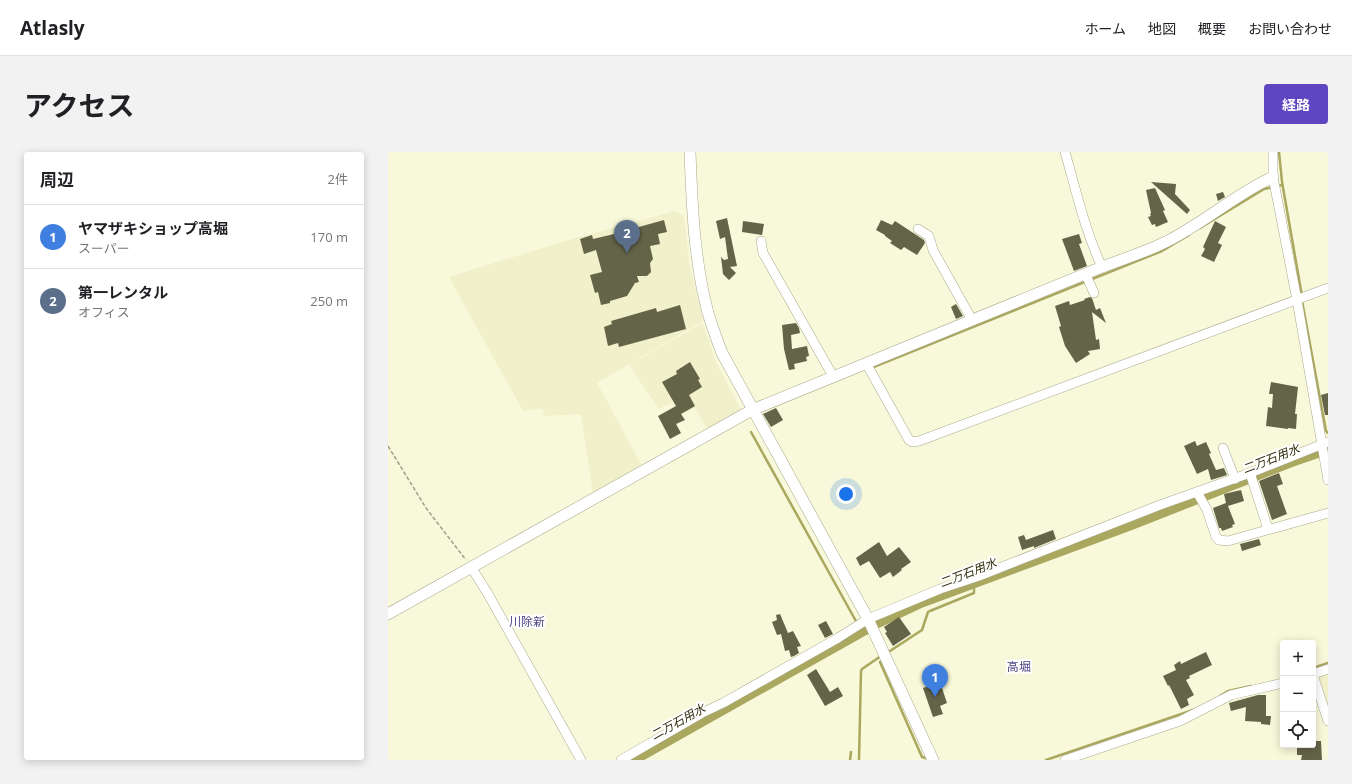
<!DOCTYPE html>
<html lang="ja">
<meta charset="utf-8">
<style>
:root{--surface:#fff;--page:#f2f2f2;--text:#202124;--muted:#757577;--line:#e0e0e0;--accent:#5d46bf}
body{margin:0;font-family:"Open Sans","Noto Sans JP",sans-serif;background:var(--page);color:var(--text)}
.controls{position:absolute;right:12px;bottom:12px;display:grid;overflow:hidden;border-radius:4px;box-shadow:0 2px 10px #0003}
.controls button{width:36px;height:36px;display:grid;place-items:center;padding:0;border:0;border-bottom:1px solid var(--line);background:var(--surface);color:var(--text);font:20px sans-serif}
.you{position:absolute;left:458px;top:342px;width:14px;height:14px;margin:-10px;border:3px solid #fff;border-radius:50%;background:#1a73e8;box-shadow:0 0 0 6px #1a73e833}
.badge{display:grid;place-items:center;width:26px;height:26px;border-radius:50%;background:var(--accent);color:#fff;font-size:13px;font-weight:700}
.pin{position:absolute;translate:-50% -33px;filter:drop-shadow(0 1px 2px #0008)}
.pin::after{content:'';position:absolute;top:21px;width:14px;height:12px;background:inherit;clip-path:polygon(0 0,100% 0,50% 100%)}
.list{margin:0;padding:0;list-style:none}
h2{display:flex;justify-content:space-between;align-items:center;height:52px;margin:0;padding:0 16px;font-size:17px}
h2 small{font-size:13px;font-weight:400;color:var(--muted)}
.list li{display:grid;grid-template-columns:26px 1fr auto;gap:12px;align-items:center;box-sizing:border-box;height:64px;padding:0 16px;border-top:1px solid var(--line)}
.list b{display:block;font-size:15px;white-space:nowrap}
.list p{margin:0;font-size:13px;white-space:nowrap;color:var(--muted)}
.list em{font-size:13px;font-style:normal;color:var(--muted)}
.icon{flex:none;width:22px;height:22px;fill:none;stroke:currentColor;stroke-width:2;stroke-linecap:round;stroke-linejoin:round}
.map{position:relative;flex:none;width:940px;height:608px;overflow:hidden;border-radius:4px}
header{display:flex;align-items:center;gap:24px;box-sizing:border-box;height:56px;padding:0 20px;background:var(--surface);border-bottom:1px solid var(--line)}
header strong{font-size:19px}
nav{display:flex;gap:22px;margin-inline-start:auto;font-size:14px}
.intro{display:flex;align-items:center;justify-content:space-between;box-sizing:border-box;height:96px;padding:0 24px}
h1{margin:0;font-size:28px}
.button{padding:10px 18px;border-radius:4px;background:var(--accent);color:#fff;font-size:14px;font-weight:700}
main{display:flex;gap:24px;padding:0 24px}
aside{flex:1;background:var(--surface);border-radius:4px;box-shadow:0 2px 10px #0003}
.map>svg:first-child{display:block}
.built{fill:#f0f0ca}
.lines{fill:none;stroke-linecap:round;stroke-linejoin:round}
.stream{stroke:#aaa75e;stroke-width:2.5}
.canal{stroke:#aaa75e;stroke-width:9}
.building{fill:#646449}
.minor-casing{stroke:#aaa98d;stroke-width:10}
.tertiary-casing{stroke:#aaa98d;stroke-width:12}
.path{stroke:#9f9f89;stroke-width:1.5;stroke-dasharray:4 2;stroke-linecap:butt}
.minor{stroke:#fff;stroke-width:9}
.tertiary{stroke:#fff;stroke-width:11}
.labels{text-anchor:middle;stroke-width:4;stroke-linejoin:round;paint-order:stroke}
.water-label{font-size:12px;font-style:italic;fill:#2f2d0c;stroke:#fff}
.neighbourhood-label{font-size:12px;fill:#4f4886;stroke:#fff}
</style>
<header>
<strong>Atlasly</strong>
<nav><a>ホーム</a><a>地図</a><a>概要</a><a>お問い合わせ</a></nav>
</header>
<div class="intro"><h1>アクセス</h1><a class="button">経路</a></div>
<main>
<aside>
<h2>周辺<small>2件</small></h2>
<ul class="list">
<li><span class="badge" style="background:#3f7fe0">1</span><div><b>ヤマザキショップ高堀</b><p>スーパー</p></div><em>170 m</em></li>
<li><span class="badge" style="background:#5c6f8a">2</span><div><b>第一レンタル</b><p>オフィス</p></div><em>250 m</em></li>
</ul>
</aside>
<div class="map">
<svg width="940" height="608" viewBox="0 0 940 608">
<rect width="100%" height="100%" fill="#f8f8da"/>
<g class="built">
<path d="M287,59L296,64L301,110L315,169L209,231L254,314L205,342L193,262L156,264L155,256L135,259L61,125L177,89Z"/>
<path d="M315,171L327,208L353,258L320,279L307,256L296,262L290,251L285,253L284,251L271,257L241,213Z"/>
<path d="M940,520V562L928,524Z"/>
</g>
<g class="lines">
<g class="stream">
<path d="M891,0L894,30L914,144"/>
<path d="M812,76L876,37L894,33"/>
<path d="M914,149L938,279L940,281"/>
<path d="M483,216L774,99L801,83"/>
<path d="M363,280L469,471"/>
<path d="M499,501L534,478L540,460L542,459L586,441V432"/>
<path d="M492,510L534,605L541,607"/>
<path d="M925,516L940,511"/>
<path d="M832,544L840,539L863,534"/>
<path d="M462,608L463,600"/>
<path d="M471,608L473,519L474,517L493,504"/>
<path d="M658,608L805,558"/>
</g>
<path class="canal" d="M247,608L487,473L534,451L742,374L905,310L940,298"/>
</g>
<g class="building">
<path d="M763,30L788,32L787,42L802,58L799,62Z"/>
<path d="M767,36L777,58L775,59L780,70L768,75L767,72L764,73L760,65L763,64L762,62L763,61L758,38Z"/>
<path d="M835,40L837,45L830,49L828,42Z"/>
<path d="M339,66L349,114L342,115L348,121L341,128L335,122L333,105L336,108L340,107L337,85L332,87L328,69Z"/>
<path d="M276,68L279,80L270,82L272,92L262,94L265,107L262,111L263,120L259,124H249L251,130L247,131L239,144L222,149V151L213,153L210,140L207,141L202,123L214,120L208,98L196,102L192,87L204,83L205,87L222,83Z"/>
<path d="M493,68L504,73L507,69L536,88L537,91L529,103L516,95L513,98L502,91L504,89L497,84V83L488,78Z"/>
<path d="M355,69L376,72L374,83L354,80Z"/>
<path d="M827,69L838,75L830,91L834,93L826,110L813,104L817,97L815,95Z"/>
<path d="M691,82L694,91L691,92L699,114L686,119L674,87Z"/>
<path d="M702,145L704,146L708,158L712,156L718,171L704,160L708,188L711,187L712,197L700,199L702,202L688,211L677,194L671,175L673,174L667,154L681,149L682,153L697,148L696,147Z"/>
<path d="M568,152L575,164L568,167L563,155Z"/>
<path d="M292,153L298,177L231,195L230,191L220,194L216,175L224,172L223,169L268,156L269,160Z"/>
<path d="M408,171L411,176L412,181L403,183L404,197L419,194L421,204L418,205L419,209L406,212L407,217L401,218L396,197L394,173Z"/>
<path d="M302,210L312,227L310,228L314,235L301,243L307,254L293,262L297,268L288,272L293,281L282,287L270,264L288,254L274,230L289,222L288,219Z"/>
<path d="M883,230L910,235L907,262H909L908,277L900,276V277L878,274L880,255L884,256L885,242H881Z"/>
<path d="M940,241V263H937L933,243Z"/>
<path d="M388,256L395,268L383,275L375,262Z"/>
<path d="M807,289L809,294L818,290L823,301L821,302L828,318L836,316L839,323L823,328L820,317L809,322L796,294Z"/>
<path d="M891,321L895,332L889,334L899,362L884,368L871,329Z"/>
<path d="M853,338L856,349L840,354L847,372L844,373L845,375L834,379L833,376H831L825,356L838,351L836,342Z"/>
<path d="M665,378L668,387L646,396V394L634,398L630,385L636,383L638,388Z"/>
<path d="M871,387L873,393L854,399L852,392Z"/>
<path d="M491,390L499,404L511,395L523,410L513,417L514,418L505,425L502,420L492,426L481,409L472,414L468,406Z"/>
<path d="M392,462L400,481L405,479L413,494L409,495L411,501L406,504L403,505L401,498L397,499L393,482L389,483L384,470L389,468L388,463Z"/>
<path d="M511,465L523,482L505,494L497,481L499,480L496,475Z"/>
<path d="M438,469L445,482L437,486L430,473Z"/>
<path d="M818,500L824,513L801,524L802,526L798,528L806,543L799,547L801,553L793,557L781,533L780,534L775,524L788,518L786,513L792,509L793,512Z"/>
<path d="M428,517L442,540L450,535L455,544L437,554L419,523Z"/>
<path d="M552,530L559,551L552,554L555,562L545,565L535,536Z"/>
<path d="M870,543H878V564H883L882,573L873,572V570L857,569L858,555L843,559L841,551Z"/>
<path d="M925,589H933L934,608H913L914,603H909V593H925Z"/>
</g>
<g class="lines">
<defs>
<g id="minor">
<path d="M677,0C688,38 697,79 714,115"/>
<path d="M885,0V25L909,148L940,328"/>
<path d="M530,77L541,84L545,98L584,168"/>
<path d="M373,89L375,101L445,224"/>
<path d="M697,121L706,141"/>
<path d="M478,211L521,288L524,290L531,289L940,136"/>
<path d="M835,296L847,327"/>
<path d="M862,321L880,377"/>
<path d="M809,340L819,358L828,385L831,388L840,389L940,361"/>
<path d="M83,415L100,442L193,608"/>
<path d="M925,522L940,517"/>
<path d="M925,523L940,569"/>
<path d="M233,608L314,561L335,551L450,486L480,467L552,437L591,424L772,353L862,321L940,290"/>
<path d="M677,608L792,569L843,543L895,531"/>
</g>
<g id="tertiary">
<path d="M302,0C304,54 306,108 320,161C324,174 329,188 334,201L480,467L545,608"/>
<path d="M0,462L364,258L714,115C743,104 773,95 799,78C828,61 854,39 885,25"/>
</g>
</defs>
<use href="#minor" class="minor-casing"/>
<use href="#tertiary" class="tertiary-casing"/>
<path class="path" d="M0,294L38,356L78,408"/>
<use href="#minor" class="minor"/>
<use href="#tertiary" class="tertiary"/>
</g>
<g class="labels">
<g class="water-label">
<text transform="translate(883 307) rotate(-21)" y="4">二万石用水</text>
<text transform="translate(580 421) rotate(-21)" y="4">二万石用水</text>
<text transform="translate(290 570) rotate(-29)" y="4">二万石用水</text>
</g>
<g class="neighbourhood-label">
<text x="139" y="474">川除新</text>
<text x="631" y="519">高堀</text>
</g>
</g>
</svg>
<div class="controls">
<button>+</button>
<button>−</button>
<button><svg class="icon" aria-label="locate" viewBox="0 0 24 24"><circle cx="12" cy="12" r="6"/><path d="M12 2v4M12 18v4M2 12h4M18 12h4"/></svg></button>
</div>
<div class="you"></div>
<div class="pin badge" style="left:547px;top:545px;background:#3f7fe0">1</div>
<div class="pin badge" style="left:239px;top:101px;background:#5c6f8a">2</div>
</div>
</main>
